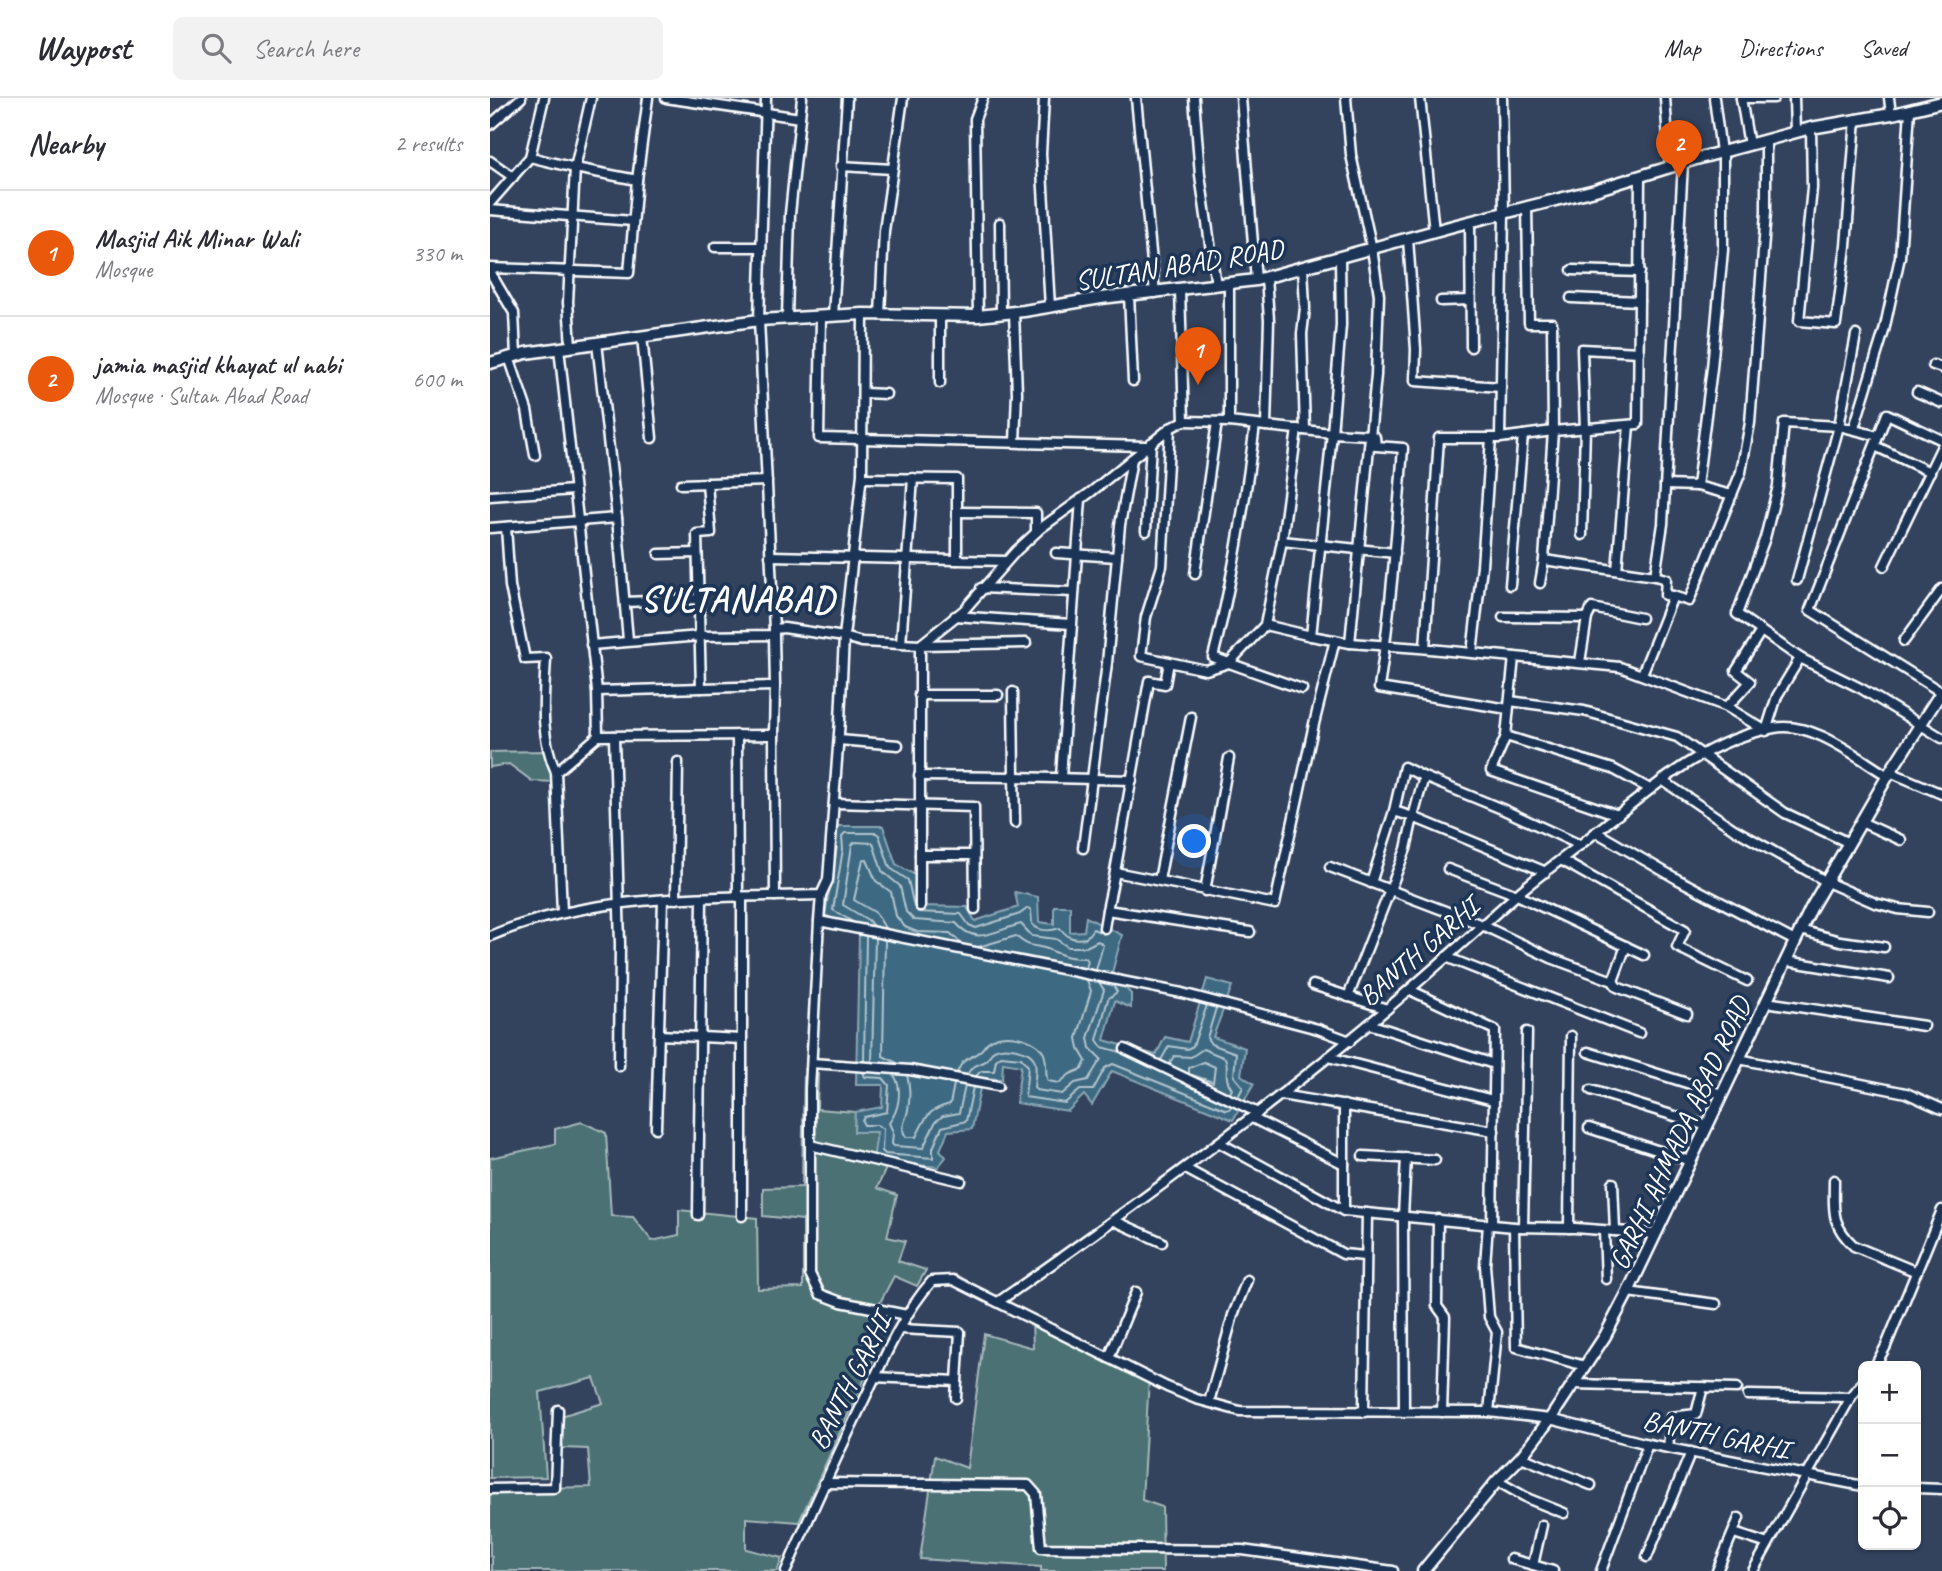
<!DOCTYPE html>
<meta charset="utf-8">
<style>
:root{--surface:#fff;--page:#f2f2f3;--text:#2b2b33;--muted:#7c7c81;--line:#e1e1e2;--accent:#ea580c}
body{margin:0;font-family:Caveat,sans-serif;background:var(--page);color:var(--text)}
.controls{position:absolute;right:21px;bottom:21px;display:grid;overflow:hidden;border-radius:10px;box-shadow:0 2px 5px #0004}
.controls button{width:63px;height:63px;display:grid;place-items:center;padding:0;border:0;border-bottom:2px solid var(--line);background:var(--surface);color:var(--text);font:35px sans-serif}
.you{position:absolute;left:705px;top:744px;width:24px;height:24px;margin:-18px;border:5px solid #fff;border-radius:50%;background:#1a73e8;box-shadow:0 0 0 10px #1a73e833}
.badge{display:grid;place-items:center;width:46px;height:46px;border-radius:50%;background:var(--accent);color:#fff;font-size:23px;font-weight:700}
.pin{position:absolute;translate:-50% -58px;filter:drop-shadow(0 2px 4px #0008)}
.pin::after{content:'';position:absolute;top:37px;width:24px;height:21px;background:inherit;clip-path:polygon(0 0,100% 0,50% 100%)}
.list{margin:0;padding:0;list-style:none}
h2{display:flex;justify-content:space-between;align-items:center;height:91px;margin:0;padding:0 28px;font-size:30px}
h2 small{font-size:23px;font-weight:400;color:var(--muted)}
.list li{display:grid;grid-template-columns:46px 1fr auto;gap:21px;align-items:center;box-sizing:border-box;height:126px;padding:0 28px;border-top:2px solid var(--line)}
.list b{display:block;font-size:26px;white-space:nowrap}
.list p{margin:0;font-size:23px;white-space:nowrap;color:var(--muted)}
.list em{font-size:23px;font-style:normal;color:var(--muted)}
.icon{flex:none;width:38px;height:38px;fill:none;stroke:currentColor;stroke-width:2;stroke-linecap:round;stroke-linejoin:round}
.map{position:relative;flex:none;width:1452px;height:1473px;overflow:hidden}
header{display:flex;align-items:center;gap:42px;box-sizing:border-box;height:98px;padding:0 35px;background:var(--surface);border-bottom:2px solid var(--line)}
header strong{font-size:33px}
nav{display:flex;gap:38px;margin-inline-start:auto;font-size:24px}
.search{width:490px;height:63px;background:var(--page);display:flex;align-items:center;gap:18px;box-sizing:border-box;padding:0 24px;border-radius:10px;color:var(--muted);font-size:26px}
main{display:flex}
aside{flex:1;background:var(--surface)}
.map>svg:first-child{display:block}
.green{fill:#4c7174;stroke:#a6b8ba;stroke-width:2}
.water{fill:#3e6a82;stroke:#8ba6b4;stroke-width:2}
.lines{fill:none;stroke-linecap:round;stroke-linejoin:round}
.shore{stroke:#b2c3cd;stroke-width:2}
.minor-casing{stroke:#fff;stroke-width:13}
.tertiary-casing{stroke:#fff;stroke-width:15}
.minor{stroke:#1d3557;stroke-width:8}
.tertiary{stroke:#1d3557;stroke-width:10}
.labels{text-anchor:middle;stroke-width:7;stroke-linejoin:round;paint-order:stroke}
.street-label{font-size:28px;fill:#fff;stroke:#1d3557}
.district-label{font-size:35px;font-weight:bold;letter-spacing:2px;fill:#fff;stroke:#1d3557}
</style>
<header>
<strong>Waypost</strong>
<div class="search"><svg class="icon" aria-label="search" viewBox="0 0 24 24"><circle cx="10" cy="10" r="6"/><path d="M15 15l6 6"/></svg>Search here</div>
<nav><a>Map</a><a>Directions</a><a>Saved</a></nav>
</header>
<main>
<aside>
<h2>Nearby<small>2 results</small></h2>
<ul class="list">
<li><span class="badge">1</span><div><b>Masjid Aik Minar Wali</b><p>Mosque</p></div><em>330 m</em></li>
<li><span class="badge">2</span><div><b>jamia masjid khayat ul nabi</b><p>Mosque · Sultan Abad Road</p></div><em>600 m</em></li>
</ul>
</aside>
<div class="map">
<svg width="1452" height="1473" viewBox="0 0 1452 1473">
<rect width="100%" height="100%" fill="#33435e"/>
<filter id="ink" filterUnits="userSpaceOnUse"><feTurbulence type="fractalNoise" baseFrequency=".0143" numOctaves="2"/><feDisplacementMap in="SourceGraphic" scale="14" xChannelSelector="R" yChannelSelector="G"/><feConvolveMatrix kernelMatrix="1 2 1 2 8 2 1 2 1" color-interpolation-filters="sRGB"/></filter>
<g filter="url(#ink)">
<g class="green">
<path d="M57,653L66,684L42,683L19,666L0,669V654Z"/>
<path d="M314,971L328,975L327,1011L365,1014L364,1034H387L398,1066L387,1090L407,1097L397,1139L415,1143L408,1163L436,1172L427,1188L404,1178L384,1216L371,1249L386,1256L309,1424L256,1420V1451L292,1460L287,1473H2V1459L0,1458V1391L101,1389L98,1351L73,1350L68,1319L113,1305L104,1280L50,1294L56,1379L0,1380V1060L65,1046V1031L92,1024L116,1035L121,1118L143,1119L162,1143L189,1137V1112L267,1120L268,1191L313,1190V1122L273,1118V1090L312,1089Z"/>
<path d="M542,1222L659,1280L652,1402L672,1409L673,1473H551V1469L430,1461L445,1358L477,1370L494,1236L543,1250Z"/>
</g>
<path class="water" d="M342,728H393L406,766L425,777L431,808L477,809L485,823L528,809L525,794L548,799L549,824L564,826V808H580V834L594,833L596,819L632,837L622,875L641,896V910L625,903L614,942L666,957L675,939L698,944L717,881L742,888L723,939L755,950L751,977L764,986L743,1022L622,973L602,1007L594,997L578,1013L526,1005L531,968L513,965L512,981L492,980L482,1031L458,1033L450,1052L456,1059L448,1069L383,1062L387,1034H364L365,1014L392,1009L393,987H366L369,835L335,817L347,750Z"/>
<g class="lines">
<g class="shore">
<path d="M363,824L343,812L353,751L352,738L355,735H386L389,737L400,770L418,782L424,809L428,814L471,816L479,827L486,830L530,816L538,810L541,812L542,826C549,834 561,833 570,830C578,840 582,842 596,840L603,831L610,834"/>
<path d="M383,828L378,822L353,807L362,747L365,744L383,745L392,773L410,788L416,814L424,822L466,825C486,849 505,832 531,826L542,838L566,841L578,849H596L608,843L613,847L606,872"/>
<path d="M395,830L386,815L364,802L373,761L377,762L386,783L401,794L406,818L415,829L427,834L460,835L472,846"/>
<path d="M395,842L393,958L407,965"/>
<path d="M488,849L526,838C542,853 547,845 562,853C577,859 580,860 596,860L598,863L596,870"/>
<path d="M623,887L627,894L618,901L607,942L612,949L631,954"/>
<path d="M726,910L717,940L721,946L746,955L744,978L753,989L748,999"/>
<path d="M671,962L679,948L697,951L703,948L717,907"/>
<path d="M374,963L376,838"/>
<path d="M382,964L385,840"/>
<path d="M679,966L684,958L701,959L713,951L735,960C740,970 732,978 742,991L740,995"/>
<path d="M373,974L375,979L393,980L399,987L397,1014L374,1019L372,1023L374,1027H387L393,1031L392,1053L395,1056L443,1060V1050L452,1029L476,1023L483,989"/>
<path d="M467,975C473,959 479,962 490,953C494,950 495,945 501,942C515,934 542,939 552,952C559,962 554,974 558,983L569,985L580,976L592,971L596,963L589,951L587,940L601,893L597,882"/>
<path d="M699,975V970L714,964L725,969L723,984L702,977"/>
<path d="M404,977C413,991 409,1012 399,1025L403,1034L402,1046L404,1048L433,1050L446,1023L453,1018L469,1015L475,988"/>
<path d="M417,977C420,988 420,1001 418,1012C416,1024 409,1029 416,1039H426C436,1019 437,1012 460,1006L464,986"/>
<path d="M477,977C482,967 486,968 494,964C499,962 500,955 504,952C510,949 515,949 521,950C549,954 547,964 544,989L546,992L572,996L585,985L598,982L611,961L600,950L598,940L614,892L609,884"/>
<path d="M486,978L491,973H504L506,962L511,958L531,960L538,968L535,999L575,1005L590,992H603L615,970L623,966L737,1012L742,1009"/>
</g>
<defs>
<g id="minor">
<path d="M176,0L310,20"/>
<path d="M276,0L269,222L284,531"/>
<path d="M554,0L551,56L560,209"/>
<path d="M646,0L665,195"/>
<path d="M704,0L710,77L726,187"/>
<path d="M751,0L766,182"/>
<path d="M856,0L861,57L882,151L889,197L886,277L860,545"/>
<path d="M930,0L944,133"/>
<path d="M1012,0L1014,115L1010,340L1063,333L1062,225H1039L1037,109"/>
<path d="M1175,0L1180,69"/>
<path d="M1224,0L1231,54"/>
<path d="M1251,0L1259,47"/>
<path d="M1251,0H1284"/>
<path d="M1304,0L1305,34"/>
<path d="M1399,0L1401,16"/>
<path d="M0,27L31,0"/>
<path d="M1321,30L1322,90L1309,223L1346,226L1356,148L1366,21"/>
<path d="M1233,54V152L1222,270L1207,388L1242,397"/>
<path d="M40,59L85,70L101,0"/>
<path d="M0,63L23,79"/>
<path d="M351,68L402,71"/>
<path d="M1150,78L1148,326L1063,333L1054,462L1165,478L1173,426L1193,65"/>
<path d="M0,105L40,59L54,0"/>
<path d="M0,112L143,123"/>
<path d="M980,124L981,249"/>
<path d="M510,125L511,215"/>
<path d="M918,141L926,251L925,283L1011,289"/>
<path d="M225,149H271"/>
<path d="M813,169L815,210L812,236L815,332"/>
<path d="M0,170L139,175L147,82"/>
<path d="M1082,172L1150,174"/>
<path d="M0,174L24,215L26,258"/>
<path d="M776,179L779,222L776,328"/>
<path d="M739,186V324"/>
<path d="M639,197L643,283"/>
<path d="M1081,200L1149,203"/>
<path d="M951,203L980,202"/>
<path d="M524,214L527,295L525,344"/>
<path d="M390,217L394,133L413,0"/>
<path d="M331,218L329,340L656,348"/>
<path d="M343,218L357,0"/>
<path d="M450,218V285"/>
<path d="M488,218L485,21L493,0"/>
<path d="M297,220L300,116L312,0"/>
<path d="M152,238L162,340"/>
<path d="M107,245L127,420"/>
<path d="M81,248L78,204L85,70L147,82L158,0"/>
<path d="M69,250L107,593L285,588L284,537"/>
<path d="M19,259L37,312L45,357"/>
<path d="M1443,267L1452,270"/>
<path d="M1427,294L1452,305"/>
<path d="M373,295L396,296"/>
<path d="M694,323L739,324L842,335L851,227L850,160"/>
<path d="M765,327C755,405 743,482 723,559L739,565L775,527L792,443L807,331"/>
<path d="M680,330L672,468L656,519L651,558L716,572L739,565L812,591"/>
<path d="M1364,330L1394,233L1410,159L1420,12"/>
<path d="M1388,338L1349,328L1294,325L1288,388L1275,440L1247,516L1310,560L1372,591L1452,640"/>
<path d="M1385,348L1440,374"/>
<path d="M372,380L467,381V462L516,463"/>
<path d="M191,386L277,383"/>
<path d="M1175,387L1207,388"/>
<path d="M0,398L84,392"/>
<path d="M467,414L546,415V434"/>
<path d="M16,429L20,488L35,561L56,560C54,601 49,635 66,674L72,814"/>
<path d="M0,430L127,420L138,542"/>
<path d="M656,433L661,345"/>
<path d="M1092,437L1095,330L1092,251L1149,254"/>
<path d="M792,443L905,455"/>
<path d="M566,455L627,459"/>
<path d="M169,456L207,455"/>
<path d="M280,458L467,462"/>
<path d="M1394,468L1452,348"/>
<path d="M1127,472L1139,327"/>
<path d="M705,476L727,324"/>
<path d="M1165,478L1176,481L1175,497L1183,498"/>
<path d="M1307,482L1349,328L1366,237"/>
<path d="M1050,485L1054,462"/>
<path d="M1020,487L1033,337"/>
<path d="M491,490L583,494"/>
<path d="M135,504L209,501"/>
<path d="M465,518L581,526"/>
<path d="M1013,519L1097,520"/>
<path d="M775,527L821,538"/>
<path d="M1414,543L1452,491"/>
<path d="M411,546L423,380"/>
<path d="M101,547L210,538L284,537V531L294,530L354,539L372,376L373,216"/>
<path d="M935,550L949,340H1010"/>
<path d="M982,555L992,468L1001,340"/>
<path d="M679,564L675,586L659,583L625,774L785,806L824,626L845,542"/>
<path d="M1090,564L1097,520L1102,510L1151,520"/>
<path d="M1152,576L1183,498L1199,503L1251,374L1260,325L1276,114V43"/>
<path d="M211,590L207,436L221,435L217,385"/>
<path d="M107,593L108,638L284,637L285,798"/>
<path d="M1451,594L1320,512L1397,316L1452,342"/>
<path d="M429,597H508"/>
<path d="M1020,603L1094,613L1187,639L1295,715L1359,745"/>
<path d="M1237,609L1260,584L1246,573L1271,533"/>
<path d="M1018,611L889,590C901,510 907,430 913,350L886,348L885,339L880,337L842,335L821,538L860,545L929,550L1130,569L1237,609L1276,633L1287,598L1310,560"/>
<path d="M247,637L248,799"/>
<path d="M284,637L285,588"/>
<path d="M124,638L130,846L129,968"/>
<path d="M1016,638L1024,559"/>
<path d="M349,642L408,647"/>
<path d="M66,674L108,638"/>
<path d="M1400,674L1452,696"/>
<path d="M429,678L524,679L523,594"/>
<path d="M571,679L591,401"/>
<path d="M1172,682L1244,731L1337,784L1385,805L1408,811L1438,814"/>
<path d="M344,705L484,709L485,811"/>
<path d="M904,713L914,669L934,679"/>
<path d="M1128,717L1001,673L1016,638L1123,671L1160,691"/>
<path d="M1371,724L1411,742"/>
<path d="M525,725L524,679L642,682"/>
<path d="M1106,734L1187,781L1305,843"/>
<path d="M593,750L617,565L630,427L642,361"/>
<path d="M430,757H483"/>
<path d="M1071,762L1195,832L1187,849L1257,883"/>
<path d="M840,769L992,827L1061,860L1123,883L1127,889L1197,916"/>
<path d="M958,771L1027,797L1154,857"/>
<path d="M625,774L617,812L760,834"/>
<path d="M669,782L701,619"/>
<path d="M881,785L904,713L923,719L934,679L1012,711L1090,747"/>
<path d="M715,793L739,660"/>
<path d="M186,801L188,664"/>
<path d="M430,808V547L536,545"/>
<path d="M329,823L331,797"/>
<path d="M614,830L617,812"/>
<path d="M1310,832L1350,843L1394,849"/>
<path d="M0,838C105,794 220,800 331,797L338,782L350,622L354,539L372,544L430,547L474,512L526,453L551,430L601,394L680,330L694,323L690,192"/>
<path d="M956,859L1149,935"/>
<path d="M1296,863L1399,880"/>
<path d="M1123,883L1136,848"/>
<path d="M823,887L897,911"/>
<path d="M920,892L1005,932L1002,1126"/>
<path d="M858,899L916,751L923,719L1056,774"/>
<path d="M1276,904L1434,928"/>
<path d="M879,926L1004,966"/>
<path d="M169,937L252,941"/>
<path d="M635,951L768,1015"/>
<path d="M1098,954L1232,996"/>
<path d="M838,959L1003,1002"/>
<path d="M1249,961L1416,995L1452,1011"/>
<path d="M322,965L420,972L508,988"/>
<path d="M1101,992L1217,1028"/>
<path d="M791,997L1004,1033"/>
<path d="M854,1007V1113"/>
<path d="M762,1020L854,1066"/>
<path d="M166,1030L173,802"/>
<path d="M1099,1030L1200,1063"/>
<path d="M730,1045L854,1113L1024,1129L1085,1130L1165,1136"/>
<path d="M320,1047L471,1083"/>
<path d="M873,1058L945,1062"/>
<path d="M696,1071L853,1156L875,1158"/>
<path d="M1344,1082C1344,1111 1340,1126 1364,1148L1427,1174"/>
<path d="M1123,1085L1125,1133"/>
<path d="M208,1117L212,800"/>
<path d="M252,1118V799"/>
<path d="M948,1121L947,1208L955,1219L952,1314"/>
<path d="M625,1123L672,1144"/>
<path d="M998,1126L995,1167L999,1219L1007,1234L999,1314"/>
<path d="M1024,1129L1026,1249L1095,1268"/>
<path d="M1033,1129L1037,934"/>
<path d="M1079,1130L1081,938"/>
<path d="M1114,1133L1116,1181"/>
<path d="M1138,1194L1226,1206"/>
<path d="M508,1204C627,1121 744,1036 857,944C917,896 974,843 1032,792C1056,772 1082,754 1106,734C1161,691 1214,642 1284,630C1323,623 1365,658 1398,678"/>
<path d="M417,1217L351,1204L330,1196L320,1176V991L329,823L692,895L828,931L860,943"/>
<path d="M410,1231L470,1234L466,1300"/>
<path d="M619,1260L646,1194"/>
<path d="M1385,1268L1396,1248L1452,1112"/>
<path d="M384,1279L467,1283"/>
<path d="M1083,1286L1247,1290"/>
<path d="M1258,1297L1361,1299"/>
<path d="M719,1304L743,1217L757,1182"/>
<path d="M874,1314L877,1115"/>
<path d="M914,1314L913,1118L916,1060"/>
<path d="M1178,1350L1181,1319L1206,1316L1213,1289"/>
<path d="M1031,1359L1101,1387"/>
<path d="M1007,1383L1039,1401L1074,1415"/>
<path d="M334,1385L538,1387L546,1396L551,1450L752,1452L903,1473"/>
<path d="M1426,1390L1452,1391"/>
<path d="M0,1391L65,1390L68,1312"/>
<path d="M1052,1427L1043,1467L1063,1473"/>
<path d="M1244,1435L1278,1446"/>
<path d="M1157,1459L1201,1354"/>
<path d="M1021,1461L1043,1467"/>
<path d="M296,1473C321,1414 348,1356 376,1298C395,1258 413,1216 442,1183L463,1182L677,1289L706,1301L750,1313L999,1314L1060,1321L1158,1346L1373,1388"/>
<path d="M1111,1473L1158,1346"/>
<path d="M1227,1473L1249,1420"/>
<path d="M1263,1473L1361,1299L1373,1284"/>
</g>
<g id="tertiary">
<path d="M0,265L36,255L269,222L373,216L488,218L534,213L611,200L766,182L963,128L1105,92L1206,61L1321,30L1407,15L1452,4"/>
<path d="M933,1473L1007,1383L1031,1359L1060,1321L1115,1238L1138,1194L1321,810L1400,674L1452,593"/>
</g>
</defs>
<use href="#minor" class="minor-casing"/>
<use href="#tertiary" class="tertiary-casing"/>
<use href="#minor" class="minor"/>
<use href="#tertiary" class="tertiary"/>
</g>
</g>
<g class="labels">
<g class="street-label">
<text transform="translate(689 166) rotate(-9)" y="10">SULTAN ABAD ROAD</text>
<text transform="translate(928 853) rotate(-41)" y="10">BANTH GARHI</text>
<text transform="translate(1189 1035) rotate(-65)" y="10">GARHI AHMADA ABAD ROAD</text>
<text transform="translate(359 1283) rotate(-63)" y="10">BANTH GARHI</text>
<text transform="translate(1226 1336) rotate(12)" y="10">BANTH GARHI</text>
</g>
<g class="district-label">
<text x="248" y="513">SULTANABAD</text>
</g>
</g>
</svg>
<div class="controls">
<button>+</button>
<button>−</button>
<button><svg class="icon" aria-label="locate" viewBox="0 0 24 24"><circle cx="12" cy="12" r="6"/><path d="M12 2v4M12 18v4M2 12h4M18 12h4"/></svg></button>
</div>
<div class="you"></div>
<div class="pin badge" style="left:708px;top:287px">1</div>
<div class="pin badge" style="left:1189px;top:80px">2</div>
</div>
</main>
